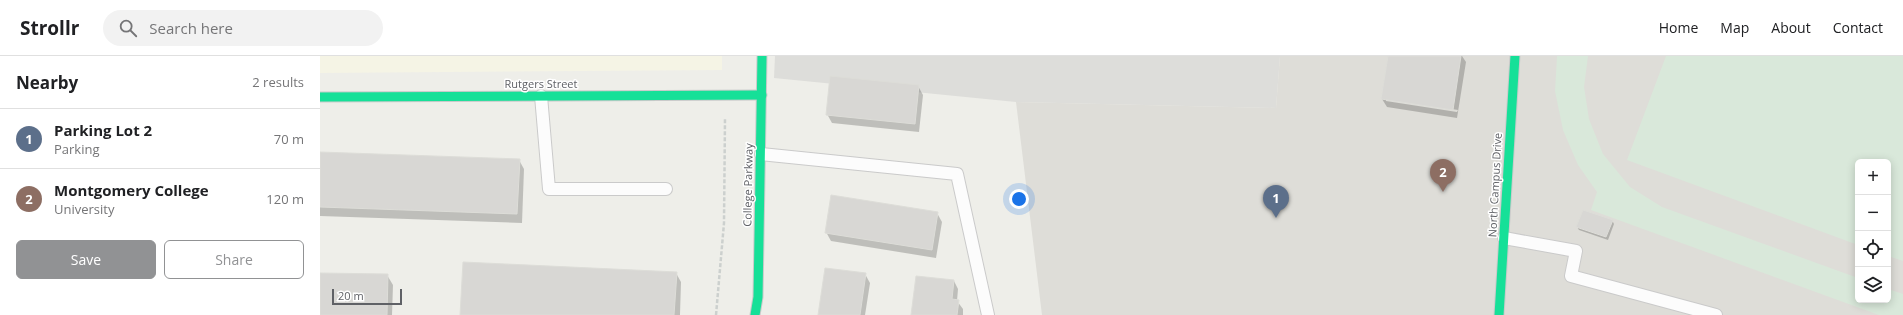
<!DOCTYPE html>
<meta charset="utf-8">
<style>
:root{--surface:#fff;--page:#f2f2f2;--text:#202124;--muted:#757577;--line:#e0e0e0;--accent:#919294}
body{margin:0;font-family:"Open Sans",sans-serif;background:var(--page);color:var(--text)}
.controls{position:absolute;right:12px;bottom:12px;display:grid;overflow:hidden;border-radius:6px;box-shadow:0 2px 10px #0003}
.controls button{width:36px;height:36px;display:grid;place-items:center;padding:0;border:0;border-bottom:1px solid var(--line);background:var(--surface);color:var(--text);font:20px sans-serif}
.scale{position:absolute;left:12px;bottom:10px;width:70px;box-sizing:border-box;padding-left:4px;border:2px solid #5f6166;border-top:0;font-size:11px;line-height:14px;white-space:nowrap;color:#5f6166;-webkit-text-stroke:3px #fff;paint-order:stroke}
.you{position:absolute;left:699px;top:143px;width:14px;height:14px;margin:-10px;border:3px solid #fff;border-radius:50%;background:#1a73e8;box-shadow:0 0 0 6px #1a73e833}
.badge{display:grid;place-items:center;width:26px;height:26px;border-radius:50%;background:var(--accent);color:#fff;font-size:13px;font-weight:700}
.pin{position:absolute;translate:-50% -33px;filter:drop-shadow(0 1px 2px #0008)}
.pin::after{content:'';position:absolute;top:21px;width:14px;height:12px;background:inherit;clip-path:polygon(0 0,100% 0,50% 100%)}
.list{margin:0;padding:0;list-style:none}
h2{display:flex;justify-content:space-between;align-items:center;height:52px;margin:0;padding:0 16px;font-size:17px}
h2 small{font-size:13px;font-weight:400;color:var(--muted)}
.list li{display:grid;grid-template-columns:26px 1fr auto;gap:12px;align-items:center;box-sizing:border-box;height:60px;padding:0 16px;border-top:1px solid var(--line)}
.list b{display:block;font-size:15px;white-space:nowrap}
.list p{margin:0;font-size:13px;white-space:nowrap;color:var(--muted)}
.list em{font-size:13px;font-style:normal;color:var(--muted)}
.actions{display:flex;gap:8px;padding:12px 16px}
.actions a{flex:1;padding:9px 0;border:1px solid var(--accent);border-radius:6px;text-align:center;font-size:14px;color:var(--accent)}
.actions .main{background:var(--accent);color:#fff}
.icon{flex:none;width:22px;height:22px;fill:none;stroke:currentColor;stroke-width:2;stroke-linecap:round;stroke-linejoin:round}
.map{position:relative;flex:none;width:1583px;height:259px;overflow:hidden}
header{display:flex;align-items:center;gap:24px;box-sizing:border-box;height:56px;padding:0 20px;background:var(--surface);border-bottom:1px solid var(--line)}
header strong{font-size:19px}
nav{display:flex;gap:22px;margin-inline-start:auto;font-size:14px}
.search{width:280px;height:36px;background:var(--page);display:flex;align-items:center;gap:10px;box-sizing:border-box;padding:0 14px;border-radius:22px;color:var(--muted);font-size:15px}
main{display:flex}
aside{flex:1;background:var(--surface)}
.map>svg:first-child{display:block}
.commercial{fill:#f5f4e5}
.industrial{fill:#ddddda}
.education{fill:#deddd8;fill-rule:evenodd}
.green{fill:#d9e8da}
.shadow{fill:#0003;fill-rule:evenodd}
.building{fill:#d8d7d4;stroke:#ddddd8}
.lines{fill:none;stroke-linecap:round;stroke-linejoin:round}
.lane-casing{stroke:#cacaca;stroke-width:14}
.fast-casing{stroke:#c9caca;stroke-width:11}
.path{stroke:#ccd0ce;stroke-width:2.5;stroke-dasharray:4 2;stroke-linecap:butt}
.lane{stroke:#fcfcfc;stroke-width:12}
.fast{stroke:#16e098;stroke-width:9}
.labels{text-anchor:middle;stroke-width:3;stroke-linejoin:round;paint-order:stroke}
.street-label{font-size:11px;fill:#5f6166;stroke:#fff}
</style>
<header>
<strong>Strollr</strong>
<div class="search"><svg class="icon" aria-label="search" viewBox="0 0 24 24"><circle cx="10" cy="10" r="6"/><path d="M15 15l6 6"/></svg>Search here</div>
<nav><a>Home</a><a>Map</a><a>About</a><a>Contact</a></nav>
</header>
<main>
<aside>
<h2>Nearby<small>2 results</small></h2>
<ul class="list">
<li><span class="badge" style="background:#5c6f8a">1</span><div><b>Parking Lot 2</b><p>Parking</p></div><em>70 m</em></li>
<li><span class="badge" style="background:#8d6e63">2</span><div><b>Montgomery College</b><p>University</p></div><em>120 m</em></li>
</ul>
<div class="actions"><a class="main">Save</a><a>Share</a></div>
</aside>
<div class="map">
<svg width="1583" height="259" viewBox="0 0 1583 259">
<rect width="100%" height="100%" fill="#eeeee9"/>
<path class="commercial" d="M0,0H402V14L0,17Z"/>
<path class="industrial" d="M455,0H960L956,52L696,46L454,22Z"/>
<path class="education" d="M960,0H1583V259H722L696,46L956,52ZM1538,106H1568V244H1538Z"/>
<g class="green">
<path d="M1237,0H1268L1264,31L1269,63L1283,98L1310,131L1342,151L1538,222V244H1568V233L1583,238V259H1559L1271,154L1277,136L1258,109L1243,74L1235,35Z"/>
<path d="M1346,0H1583V205L1568,200V106H1538V189L1307,104Z"/>
</g>
<g class="shadow">
<path d="M1069,0H1142L1146,6L1137,62L1067,51L1062,43ZM1066,43L1138,54L1137,56L1066,45Z"/>
<path d="M598,30L603,39L599,76L512,67L507,58Z"/>
<path d="M0,97L199,104L204,113L202,167L0,160Z"/>
<path d="M617,157L622,166L616,202L511,185L506,176Z"/>
<path d="M1292,164L1294,168L1288,184L1259,174L1257,171Z"/>
<path d="M356,217L361,226L360,259H141Z"/>
<path d="M0,218L67,219L73,229L72,259H0Z"/>
<path d="M545,218L550,227L545,259H499Z"/>
<path d="M634,225L638,233L637,245L643,253V259H592Z"/>
</g>
<g class="building">
<path d="M1068,0H1141L1133,54L1061,43Z"/>
<path d="M510,20L599,29L595,68L506,59Z"/>
<path d="M0,96L200,103L197,158L0,151Z"/>
<path d="M511,139L618,156L612,194L505,177Z"/>
<path d="M1263,154L1293,164L1286,181L1256,171Z"/>
<path d="M143,206L357,216L354,259H140Z"/>
<path d="M505,212L546,217L540,259H498Z"/>
<path d="M0,217L68,218L67,259H0Z"/>
<path d="M596,220L634,224L632,243L639,244L637,259H591Z"/>
</g>
<g class="lines">
<defs>
<g id="lane">
<path d="M221,40L229,133H346"/>
<path d="M441,98L637,118L668,259"/>
<path d="M1184,182L1256,195L1251,220L1396,259"/>
</g>
<g id="fast">
<path d="M0,41L442,39"/>
<path d="M435,259L438,241L442,0"/>
<path d="M1179,259L1195,0"/>
</g>
</defs>
<use href="#lane" class="lane-casing"/>
<use href="#fast" class="fast-casing"/>
<path class="path" d="M396,259L404,167L405,62"/>
<use href="#lane" class="lane"/>
<use href="#fast" class="fast"/>
</g>
<g class="labels">
<g class="street-label">
<text x="221" y="32">Rutgers Street</text>
<text transform="translate(428 129) rotate(-89)" y="4">College Parkway</text>
<text transform="translate(1175 129) rotate(-87)" y="4">North Campus Drive</text>
</g>
</g>
</svg>
<div class="controls">
<button>+</button>
<button>−</button>
<button><svg class="icon" aria-label="locate" viewBox="0 0 24 24"><circle cx="12" cy="12" r="6"/><path d="M12 2v4M12 18v4M2 12h4M18 12h4"/></svg></button>
<button><svg class="icon" aria-label="layers" viewBox="0 0 24 24"><path d="M12 4l9 5-9 5-9-5zM3 14l9 5 9-5"/></svg></button>
</div>
<div class="scale">20 m</div>
<div class="you"></div>
<div class="pin badge" style="left:956px;top:162px;background:#5c6f8a">1</div>
<div class="pin badge" style="left:1123px;top:136px;background:#8d6e63">2</div>
</div>
</main>
